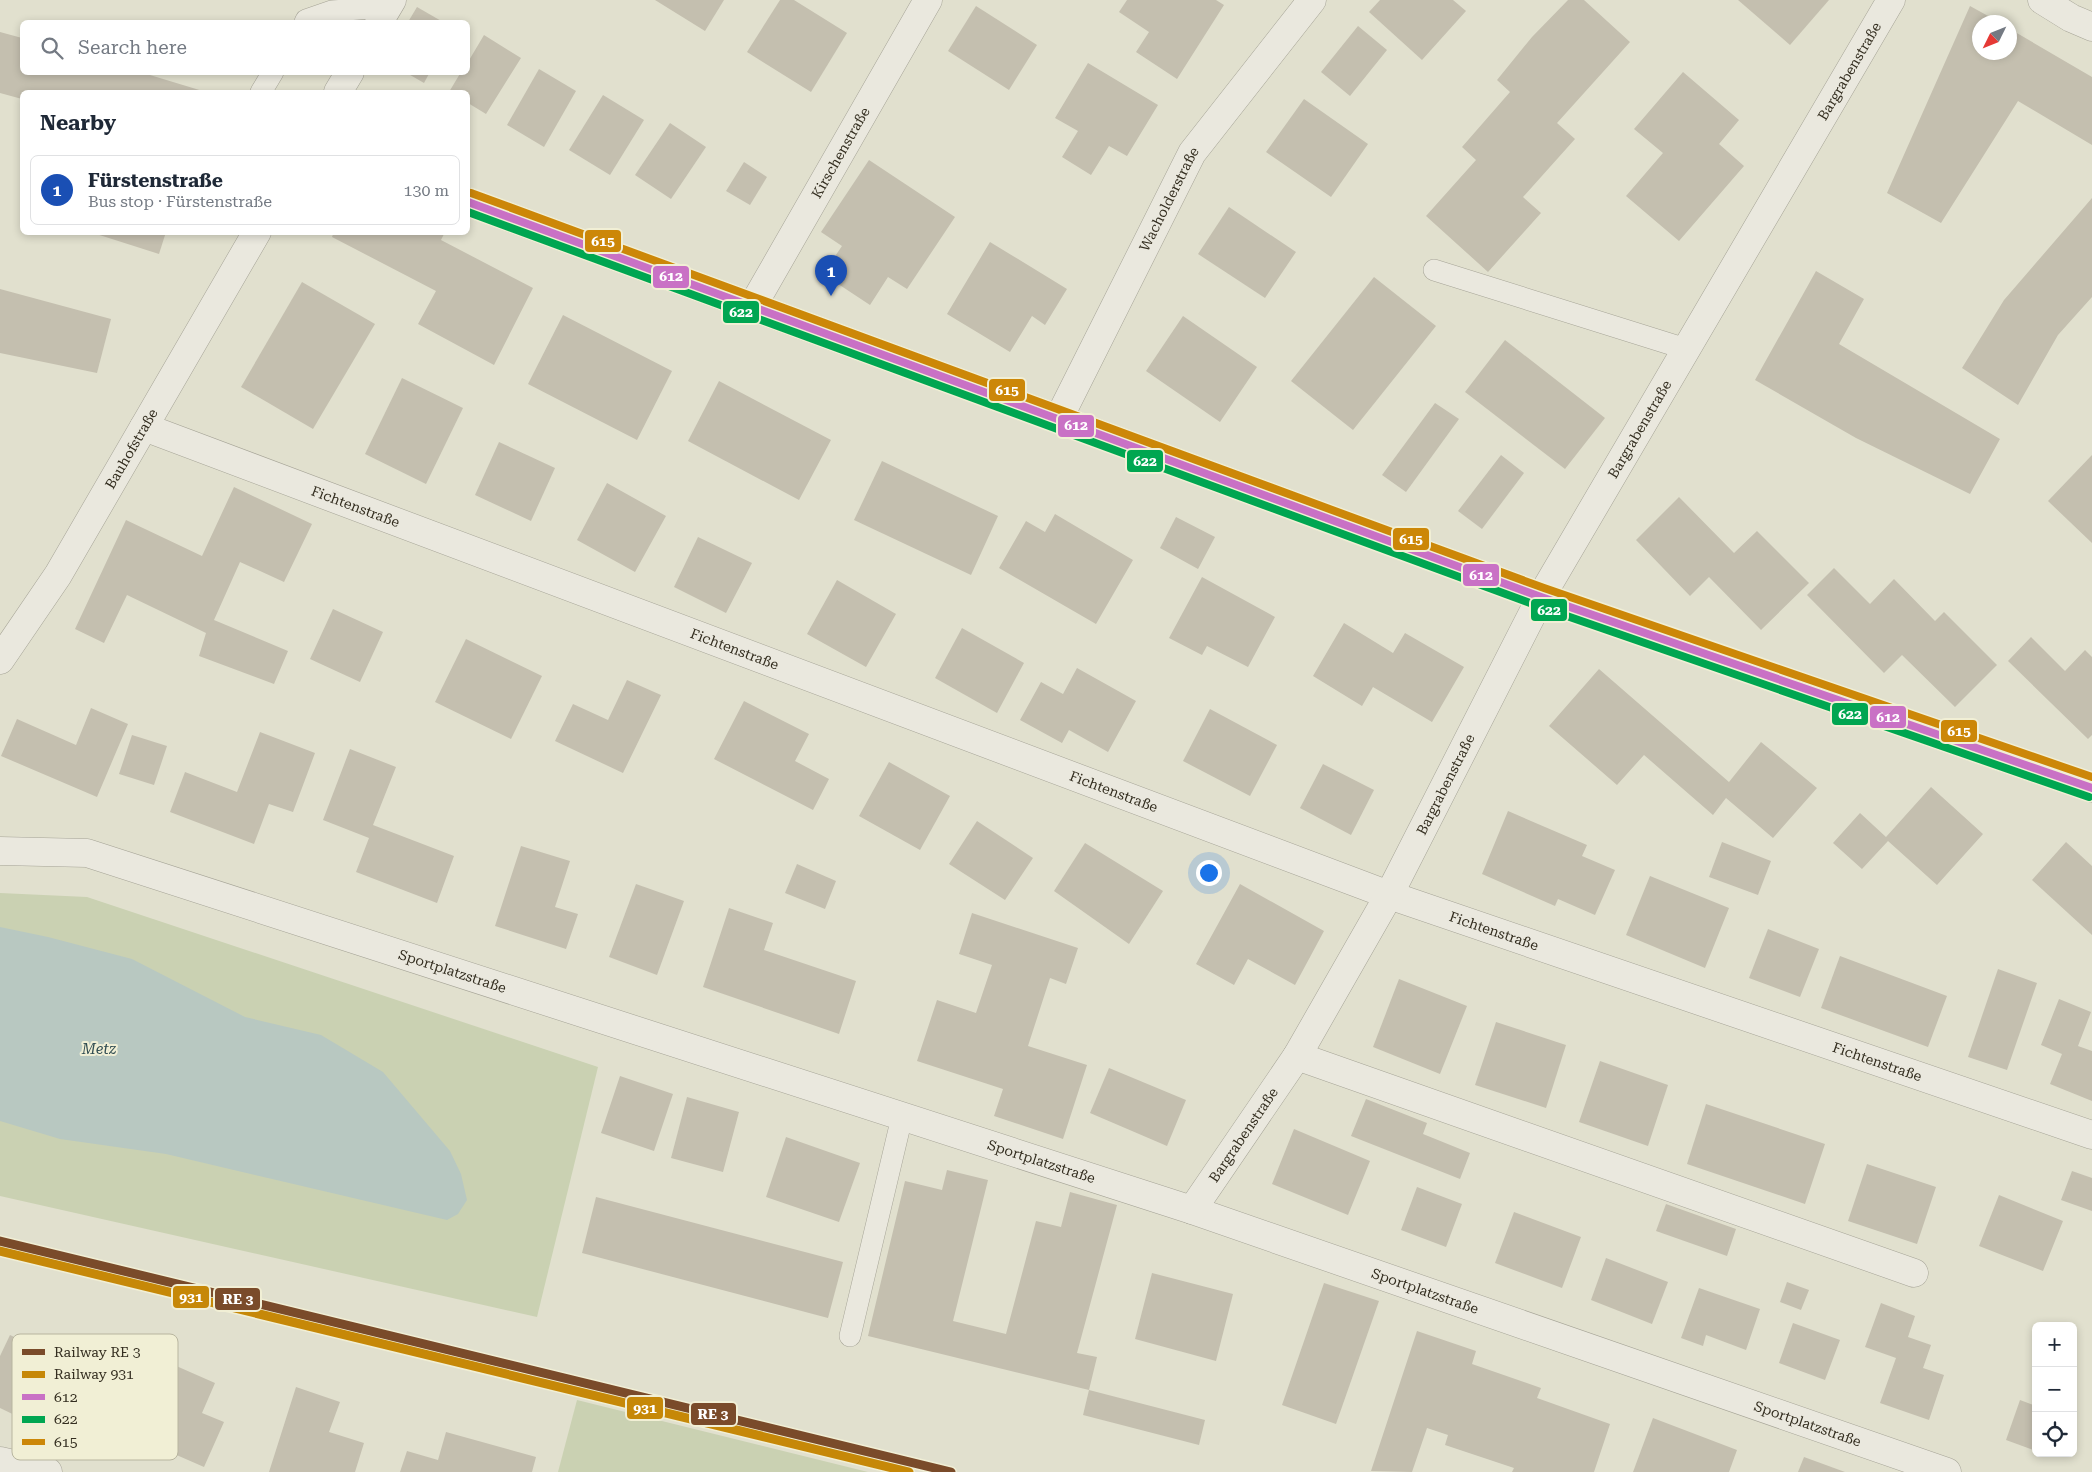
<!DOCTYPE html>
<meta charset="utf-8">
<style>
:root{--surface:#fff;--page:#f6f6f7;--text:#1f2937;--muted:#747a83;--line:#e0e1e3;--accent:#716c5d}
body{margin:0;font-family:"Roboto Serif",serif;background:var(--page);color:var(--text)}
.controls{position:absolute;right:15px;bottom:15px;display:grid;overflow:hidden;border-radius:8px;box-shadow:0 2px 8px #0003}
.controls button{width:45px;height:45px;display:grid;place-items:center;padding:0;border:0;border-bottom:1px solid var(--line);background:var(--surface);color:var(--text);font:25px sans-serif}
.compass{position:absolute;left:1972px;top:15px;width:45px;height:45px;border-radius:50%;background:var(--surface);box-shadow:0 2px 8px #0003;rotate:227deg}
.you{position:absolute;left:1208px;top:872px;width:18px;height:18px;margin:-12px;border:4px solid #fff;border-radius:50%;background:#1a73e8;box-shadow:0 0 0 8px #1a73e833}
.badge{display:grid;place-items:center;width:32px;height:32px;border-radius:50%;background:var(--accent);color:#fff;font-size:16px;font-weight:700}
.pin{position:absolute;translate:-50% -41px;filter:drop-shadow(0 1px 2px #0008)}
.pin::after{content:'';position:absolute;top:26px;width:18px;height:15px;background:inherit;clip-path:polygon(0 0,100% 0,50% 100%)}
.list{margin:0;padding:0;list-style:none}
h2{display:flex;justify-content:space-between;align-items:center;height:65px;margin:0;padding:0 20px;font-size:21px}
h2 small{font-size:16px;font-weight:400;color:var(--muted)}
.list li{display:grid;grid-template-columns:32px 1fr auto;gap:15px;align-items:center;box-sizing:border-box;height:70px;margin:0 10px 10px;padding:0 10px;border:1px solid var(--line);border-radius:8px}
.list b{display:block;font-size:19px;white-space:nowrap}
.list p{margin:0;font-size:16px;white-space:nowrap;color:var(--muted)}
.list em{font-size:16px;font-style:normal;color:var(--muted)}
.icon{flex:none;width:28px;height:28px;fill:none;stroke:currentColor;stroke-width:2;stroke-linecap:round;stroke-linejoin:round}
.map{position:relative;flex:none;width:2092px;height:1472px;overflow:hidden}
.search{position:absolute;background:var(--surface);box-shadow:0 2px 8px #0003;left:20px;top:20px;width:450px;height:55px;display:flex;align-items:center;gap:12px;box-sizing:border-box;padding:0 18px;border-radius:8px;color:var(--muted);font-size:19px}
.panel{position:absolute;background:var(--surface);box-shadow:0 2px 8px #0003;left:20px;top:90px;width:450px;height:145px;border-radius:8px}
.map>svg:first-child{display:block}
.green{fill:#cad1b2}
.water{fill:#b8c8c1}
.building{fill:#c4bfaf}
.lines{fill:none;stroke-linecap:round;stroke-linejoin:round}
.service-casing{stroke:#a6a497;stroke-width:22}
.minor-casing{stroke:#a6a497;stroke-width:29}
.service{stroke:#eae8de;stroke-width:21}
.minor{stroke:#eae8de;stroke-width:28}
.bus-1-casing{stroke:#f1efd5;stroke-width:11}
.bus-2-casing{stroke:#f1efd5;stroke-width:11}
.bus-3-casing{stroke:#f1efd5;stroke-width:11}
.bus-1{stroke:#c971c5;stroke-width:8}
.bus-2{stroke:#00a651;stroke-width:8}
.bus-3{stroke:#cc8708;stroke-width:8}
.rail-1-casing{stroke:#f1efd5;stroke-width:12}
.rail-2-casing{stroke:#f1efd5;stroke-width:12}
.rail-1{stroke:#7a4b2a;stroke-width:9}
.rail-2{stroke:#c68808;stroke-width:9}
.labels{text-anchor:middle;stroke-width:4;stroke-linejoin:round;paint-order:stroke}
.street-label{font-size:14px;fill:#342e20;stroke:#f1efd5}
.water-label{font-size:15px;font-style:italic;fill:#314d52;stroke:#f1efd5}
.key{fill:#f1efd5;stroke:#b8b59f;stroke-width:1}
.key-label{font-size:14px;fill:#342e20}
.line-badge{stroke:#f1efd5;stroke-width:2}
.badge-label{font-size:14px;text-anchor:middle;font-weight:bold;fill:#fff}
</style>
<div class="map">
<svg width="2092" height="1472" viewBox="0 0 2092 1472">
<rect width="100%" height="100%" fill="#e1e0ce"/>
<g class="green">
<path d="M0,893L87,897L598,1067L537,1317L0,1196Z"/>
<path d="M577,1400L868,1472H558Z"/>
</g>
<path class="water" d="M0,927L48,937L132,959L245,1017L321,1035L383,1072L450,1151L461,1174L467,1200L458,1214L447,1220L166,1154L60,1139L0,1121Z"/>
<g class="building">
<path d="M655,0H724L705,31Z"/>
<path d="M780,0H794L847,33L811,92L747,52Z"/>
<path d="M1127,0H1216L1224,5L1177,79L1136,52L1149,32L1119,12Z"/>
<path d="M1380,0H1453L1466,11L1422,60L1369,12Z"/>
<path d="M1568,0H1584L1630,42L1557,123L1575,139L1523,197L1541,213L1488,272L1426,216L1476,160L1462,147L1510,92L1497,80L1532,37Z"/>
<path d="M1738,0H1829L1790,45Z"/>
<path d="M976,6L1037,45L1009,90L948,51Z"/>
<path d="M1970,6L1999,22H1980V52H2010V29L2092,77V145L2018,101L1941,223L1887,193Z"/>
<path d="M417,7L443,22H408Z"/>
<path d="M1358,26L1387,50L1350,96L1321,72Z"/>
<path d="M0,32L22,38V72H140L206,92H22V99L0,93Z"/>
<path d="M484,35L521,58L486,114L468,103V92H449L461,72H468V62Z"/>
<path d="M1088,63L1158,105L1127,156L1109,146L1091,175L1062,157L1078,131L1055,118Z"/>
<path d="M539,69L576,91L544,147L507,125Z"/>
<path d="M405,72H430L424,83Z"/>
<path d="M1683,72L1739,120L1719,144L1744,166L1679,241L1626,196L1663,153L1634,129Z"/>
<path d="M603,95L644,120L610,175L569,150Z"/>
<path d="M1304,99L1368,144L1331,197L1266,152Z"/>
<path d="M670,123L706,147L671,199L635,175Z"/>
<path d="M869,160L955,217L907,289L888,277L870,305L823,274L842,246L821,232Z"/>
<path d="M744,162L767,177L750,205L726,191Z"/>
<path d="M2092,198V297L2058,335L2018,405L1962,368L2004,300Z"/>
<path d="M1229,207L1296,252L1265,298L1198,254Z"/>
<path d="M90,232H166L159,254Z"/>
<path d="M334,232H445L441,240L533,288L494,365L418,324L436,291L332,237Z"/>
<path d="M990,242L1067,289L1045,325L1032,316L1010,352L947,314Z"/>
<path d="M1816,271L1864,299L1839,344L2000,439L1970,494L1856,438L1755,380Z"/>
<path d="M1374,277L1436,326L1353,430L1291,381Z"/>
<path d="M302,282L375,324L313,429L241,387Z"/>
<path d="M0,289L111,319L97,373L0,353Z"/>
<path d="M563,315L672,371L637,440L528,384Z"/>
<path d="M1183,316L1257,367L1220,422L1146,371Z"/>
<path d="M1505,340L1605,418L1565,469L1465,392Z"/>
<path d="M402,378L463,408L426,484L365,454Z"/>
<path d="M719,381L831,440L799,500L688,441Z"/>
<path d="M1435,403L1459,419L1406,492L1382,475Z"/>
<path d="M499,442L555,468L531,521L475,495Z"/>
<path d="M1501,455L1524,473L1482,529L1458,511Z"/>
<path d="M2092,455V543L2048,501Z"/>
<path d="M882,461L998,516L971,575L854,520Z"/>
<path d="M607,483L666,516L635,572L577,540Z"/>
<path d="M234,487L312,524L284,582L240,562L214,620L288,651L274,684L199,656L206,633L127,595L104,643L75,629L126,520L202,556Z"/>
<path d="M1679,497L1734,553L1757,531L1809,583L1761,630L1709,577L1690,596L1636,540Z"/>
<path d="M1055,514L1133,560L1096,624L999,568L1026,521L1045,532Z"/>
<path d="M1176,517L1215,537L1198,569L1160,548Z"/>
<path d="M698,537L752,563L726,613L674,587Z"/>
<path d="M1834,568L1870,604L1894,579L1935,621L1944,612L1997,665L1955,707L1902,655L1884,673L1807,595Z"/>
<path d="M1202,577L1275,617L1248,667L1207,646L1202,655L1169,638Z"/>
<path d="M837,580L896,614L866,667L807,634Z"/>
<path d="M333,609L383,632L360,682L310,659Z"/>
<path d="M1344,623L1393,653L1405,633L1464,667L1432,722L1373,687L1362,706L1313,676Z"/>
<path d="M962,628L1024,663L997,713L935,678Z"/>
<path d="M2031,637L2065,671L2085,650L2092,657V735L2088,739L2008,661Z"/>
<path d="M466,639L542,676L511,739L435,702Z"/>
<path d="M1077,668L1136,701L1108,752L1069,730L1062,743L1020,720L1041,682L1063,694Z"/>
<path d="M1599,669L1729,782L1761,742L1817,788L1773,838L1726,798L1713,815L1644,755L1617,785L1549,726Z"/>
<path d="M627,680L661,695L623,773L555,741L573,704L608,720Z"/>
<path d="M744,701L809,734L795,761L829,779L813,810L714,759Z"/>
<path d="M91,708L128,724L97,797L1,756L17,719L76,745Z"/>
<path d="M1210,709L1277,745L1250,796L1183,761Z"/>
<path d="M260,732L315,753L293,812L269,804L254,844L170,812L185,772L237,792Z"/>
<path d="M132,735L167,746L154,785L119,774Z"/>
<path d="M350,749L396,767L373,825L454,856L437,903L356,872L369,838L323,820Z"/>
<path d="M889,762L950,796L920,850L859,816Z"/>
<path d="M1323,764L1374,790L1351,835L1300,808Z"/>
<path d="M1931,787L1983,834L1937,885L1888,841L1862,869L1833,843L1860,813L1886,837Z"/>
<path d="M1508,811L1587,845L1582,856L1615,870L1595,915L1558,899L1555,906L1482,874Z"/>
<path d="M977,821L1033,858L1005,900L949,864Z"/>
<path d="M1722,842L1771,861L1758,895L1709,877Z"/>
<path d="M2066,842L2092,866V935L2032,880Z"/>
<path d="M1085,843L1163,891L1129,944L1054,891Z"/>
<path d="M521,846L570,861L555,907L578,914L566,949L495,926Z"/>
<path d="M797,864L836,881L825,909L785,893Z"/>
<path d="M1650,876L1729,908L1705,968L1626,935Z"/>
<path d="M636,884L684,901L657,975L609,957Z"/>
<path d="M1240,884L1324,931L1295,985L1248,959L1234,985L1196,964Z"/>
<path d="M729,908L773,923L764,950L856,981L839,1034L703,987Z"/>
<path d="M972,913L1078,948L1066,984L1050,978L1028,1046L1087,1065L1063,1139L994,1116L1003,1089L917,1061L937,1000L976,1013L992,965L959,954Z"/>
<path d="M1768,929L1819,949L1800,997L1749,978Z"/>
<path d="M1840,956L1947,996L1928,1047L1821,1008Z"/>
<path d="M1998,969L2037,983L2007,1070L1968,1057Z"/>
<path d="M1399,979L1467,1006L1440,1074L1373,1047Z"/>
<path d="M2059,999L2091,1012L2078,1046L2092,1051V1101L2050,1084L2062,1054L2041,1045Z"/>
<path d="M1496,1022L1566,1045L1546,1108L1475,1085Z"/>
<path d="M1600,1061L1668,1085L1648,1146L1579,1122Z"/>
<path d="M1109,1068L1186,1100L1167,1146L1090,1113Z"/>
<path d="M620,1076L673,1094L654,1151L601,1133Z"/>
<path d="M687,1097L739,1112L723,1172L671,1158Z"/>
<path d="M1366,1099L1427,1123L1423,1134L1470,1153L1460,1179L1351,1136Z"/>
<path d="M1706,1104L1825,1144L1805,1204L1687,1164Z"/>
<path d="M1294,1129L1370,1161L1348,1215L1272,1184Z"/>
<path d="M786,1137L860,1163L839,1222L766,1197Z"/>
<path d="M1867,1164L1936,1187L1917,1244L1848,1221Z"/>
<path d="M947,1170L988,1180L953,1321L1006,1334L1036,1221L1061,1227L1070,1192L1117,1205L1077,1353L1097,1357L1089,1390L868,1336L905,1181L942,1190Z"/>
<path d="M2072,1171L2092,1178V1211L2061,1200Z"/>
<path d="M1417,1187L1462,1204L1446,1247L1401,1230Z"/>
<path d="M1999,1195L2063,1221L2043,1271L1979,1246Z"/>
<path d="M596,1197L843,1262L828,1318L582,1253Z"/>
<path d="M1666,1204L1736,1229L1727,1256L1656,1231Z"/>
<path d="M1514,1212L1581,1237L1562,1288L1495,1263Z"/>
<path d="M1606,1258L1668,1282L1652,1324L1591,1300Z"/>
<path d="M1152,1273L1233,1294L1216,1361L1135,1339Z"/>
<path d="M1787,1282L1809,1290L1801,1310L1780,1302Z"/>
<path d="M1324,1283L1379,1301L1336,1424L1282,1405Z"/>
<path d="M1699,1288L1760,1309L1746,1350L1706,1335L1703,1346L1681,1338Z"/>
<path d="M1881,1303L1915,1316L1908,1337L1931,1345L1923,1368L1944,1375L1929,1420L1880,1403L1896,1358L1865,1347Z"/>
<path d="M1793,1323L1840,1340L1825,1380L1779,1363Z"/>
<path d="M1417,1331L1476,1351L1472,1364L1541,1388L1537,1398L1610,1424L1594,1472H1512L1514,1468L1445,1445L1448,1435L1427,1428L1412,1472L1371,1471Z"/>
<path d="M10,1335L82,1369L52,1433L0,1408V1356Z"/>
<path d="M149,1354L215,1383L202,1413L224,1422L204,1467L117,1429Z"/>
<path d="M296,1387L340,1402L329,1432L364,1443L355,1472H269Z"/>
<path d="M1089,1390L1205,1420L1199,1445L1083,1415Z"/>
<path d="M2020,1400L2036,1406V1451L2006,1440Z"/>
<path d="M1653,1418L1737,1450L1729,1472H1633Z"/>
<path d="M446,1432L536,1457L532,1472H400L407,1451L438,1460Z"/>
<path d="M1804,1457L1845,1472H1798Z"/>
</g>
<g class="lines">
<defs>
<g id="service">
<path d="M305,22L306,20L332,11L387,7"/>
<path d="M261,92L273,72"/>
<path d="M1434,270L1686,349"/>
<path d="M850,1336L902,1117"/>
</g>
<g id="minor">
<path d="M2042,0L2071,18L2092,27"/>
<path d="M379,22L392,0"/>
<path d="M338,92L350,72"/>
<path d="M468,202L1541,597L2092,788"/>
<path id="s1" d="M752,307L928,0"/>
<path id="s2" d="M1059,418L1192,153L1312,0"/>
<path id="s3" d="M144,427L1389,895L2092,1135"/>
<path id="s4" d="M0,660L58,575L257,232"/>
<path id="s5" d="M0,851L87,853L1192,1210L1947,1472"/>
<path d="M1297,1056L1914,1273"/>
<path id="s6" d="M1192,1210L1297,1056L1389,895L1541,597L1891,0"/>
<path d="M0,1461L48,1472"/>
</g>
</defs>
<use href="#service" class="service-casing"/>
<use href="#minor" class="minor-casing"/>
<use href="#service" class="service"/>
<use href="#minor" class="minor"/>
<defs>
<path id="bus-1" d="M468,202L1541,597L2092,788"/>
<path id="bus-2" d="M468,212L1538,606L2089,797"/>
<path id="bus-3" d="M471,193L1544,588L2092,777"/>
</defs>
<use href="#bus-1" class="bus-1-casing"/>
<use href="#bus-2" class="bus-2-casing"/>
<use href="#bus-3" class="bus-3-casing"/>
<use href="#bus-1" class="bus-1"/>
<use href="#bus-2" class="bus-2"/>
<use href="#bus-3" class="bus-3"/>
<defs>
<path id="rail-1" d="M0,1241L951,1472"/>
<path id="rail-2" d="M0,1251L909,1472"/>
</defs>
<use href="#rail-1" class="rail-1-casing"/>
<use href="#rail-2" class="rail-2-casing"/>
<use href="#rail-1" class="rail-1"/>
<use href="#rail-2" class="rail-2"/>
</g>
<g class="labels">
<g class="street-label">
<text dy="5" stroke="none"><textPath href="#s6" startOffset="1316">Bargrabenstraße</textPath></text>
<text dy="5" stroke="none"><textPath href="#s1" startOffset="178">Kirschenstraße</textPath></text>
<text dy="5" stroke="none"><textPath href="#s2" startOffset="245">Wacholderstraße</textPath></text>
<text dy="5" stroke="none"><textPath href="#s6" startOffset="901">Bargrabenstraße</textPath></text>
<text dy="5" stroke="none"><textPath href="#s4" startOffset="249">Bauhofstraße</textPath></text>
<text dy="5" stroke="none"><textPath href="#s3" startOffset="226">Fichtenstraße</textPath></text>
<text dy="5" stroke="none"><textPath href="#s3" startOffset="631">Fichtenstraße</textPath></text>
<text dy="5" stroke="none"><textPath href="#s6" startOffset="496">Bargrabenstraße</textPath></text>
<text dy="5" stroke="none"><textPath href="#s3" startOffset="1036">Fichtenstraße</textPath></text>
<text dy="5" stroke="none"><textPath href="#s3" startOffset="1441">Fichtenstraße</textPath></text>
<text dy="5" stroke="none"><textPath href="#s5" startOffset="471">Sportplatzstraße</textPath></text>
<text dy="5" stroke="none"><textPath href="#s3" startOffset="1846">Fichtenstraße</textPath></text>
<text dy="5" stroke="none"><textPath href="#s6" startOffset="91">Bargrabenstraße</textPath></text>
<text dy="5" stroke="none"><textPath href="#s5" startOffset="1090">Sportplatzstraße</textPath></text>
<text dy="5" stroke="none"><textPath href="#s5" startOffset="1495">Sportplatzstraße</textPath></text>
<text dy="5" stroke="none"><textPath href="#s5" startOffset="1900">Sportplatzstraße</textPath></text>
</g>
<g class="water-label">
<text x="99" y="1054">Metz</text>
</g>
</g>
<rect x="12" y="1334" width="166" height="126" rx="8" class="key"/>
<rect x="22" y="1349" width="23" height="6" fill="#7a4b2a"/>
<rect x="22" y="1371" width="23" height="7" fill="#c68808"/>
<rect x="22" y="1394" width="23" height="6" fill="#c971c5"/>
<rect x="22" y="1416" width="23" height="7" fill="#00a651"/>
<rect x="22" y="1439" width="23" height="6" fill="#cc8708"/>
<g class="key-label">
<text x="54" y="1357">Railway RE 3</text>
<text x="54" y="1379">Railway 931</text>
<text x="54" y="1402">612</text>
<text x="54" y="1424">622</text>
<text x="54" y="1447">615</text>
</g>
<g class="line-badge">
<rect x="584" y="229" width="38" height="24" rx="5" fill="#cc8708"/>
<rect x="652" y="265" width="38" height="24" rx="5" fill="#c971c5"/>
<rect x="722" y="300" width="38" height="24" rx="5" fill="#00a651"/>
<rect x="988" y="378" width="38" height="24" rx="5" fill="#cc8708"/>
<rect x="1057" y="414" width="38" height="24" rx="5" fill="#c971c5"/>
<rect x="1126" y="449" width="38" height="24" rx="5" fill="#00a651"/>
<rect x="1392" y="527" width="38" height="24" rx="5" fill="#cc8708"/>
<rect x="1462" y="563" width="38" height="24" rx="5" fill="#c971c5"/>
<rect x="1530" y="598" width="38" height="24" rx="5" fill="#00a651"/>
<rect x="1831" y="702" width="38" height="24" rx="5" fill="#00a651"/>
<rect x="1869" y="705" width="38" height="24" rx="5" fill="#c971c5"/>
<rect x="1940" y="719" width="38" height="24" rx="5" fill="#cc8708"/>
<rect x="172" y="1285" width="38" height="24" rx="5" fill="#c68808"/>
<rect x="214" y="1287" width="47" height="24" rx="5" fill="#7a4b2a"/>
<rect x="626" y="1396" width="38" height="24" rx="5" fill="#c68808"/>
<rect x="690" y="1402" width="47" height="24" rx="5" fill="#7a4b2a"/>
</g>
<g class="badge-label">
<text x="603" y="246">615</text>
<text x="671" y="281">612</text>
<text x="741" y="317">622</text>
<text x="1007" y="395">615</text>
<text x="1076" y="430">612</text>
<text x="1145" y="466">622</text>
<text x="1411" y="544">615</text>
<text x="1481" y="580">612</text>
<text x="1549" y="615">622</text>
<text x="1850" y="719">622</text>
<text x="1888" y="722">612</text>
<text x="1959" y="736">615</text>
<text x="191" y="1302">931</text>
<text x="238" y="1304">RE 3</text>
<text x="645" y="1413">931</text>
<text x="713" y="1419">RE 3</text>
</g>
</svg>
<div class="controls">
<button>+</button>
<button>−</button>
<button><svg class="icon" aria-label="locate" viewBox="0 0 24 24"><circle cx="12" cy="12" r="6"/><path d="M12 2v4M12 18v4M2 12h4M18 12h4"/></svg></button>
</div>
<svg class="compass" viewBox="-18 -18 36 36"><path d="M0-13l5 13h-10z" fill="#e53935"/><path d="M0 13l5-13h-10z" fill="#747a83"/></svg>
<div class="you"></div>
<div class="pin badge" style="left:831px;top:296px;background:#1a4fb4">1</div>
<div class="search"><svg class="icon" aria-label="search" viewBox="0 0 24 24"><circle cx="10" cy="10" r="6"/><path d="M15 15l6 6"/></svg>Search here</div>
<section class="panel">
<h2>Nearby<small></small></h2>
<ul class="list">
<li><span class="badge" style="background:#1a4fb4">1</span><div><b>Fürstenstraße</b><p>Bus stop · Fürstenstraße</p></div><em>130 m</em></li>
</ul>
</section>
</div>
